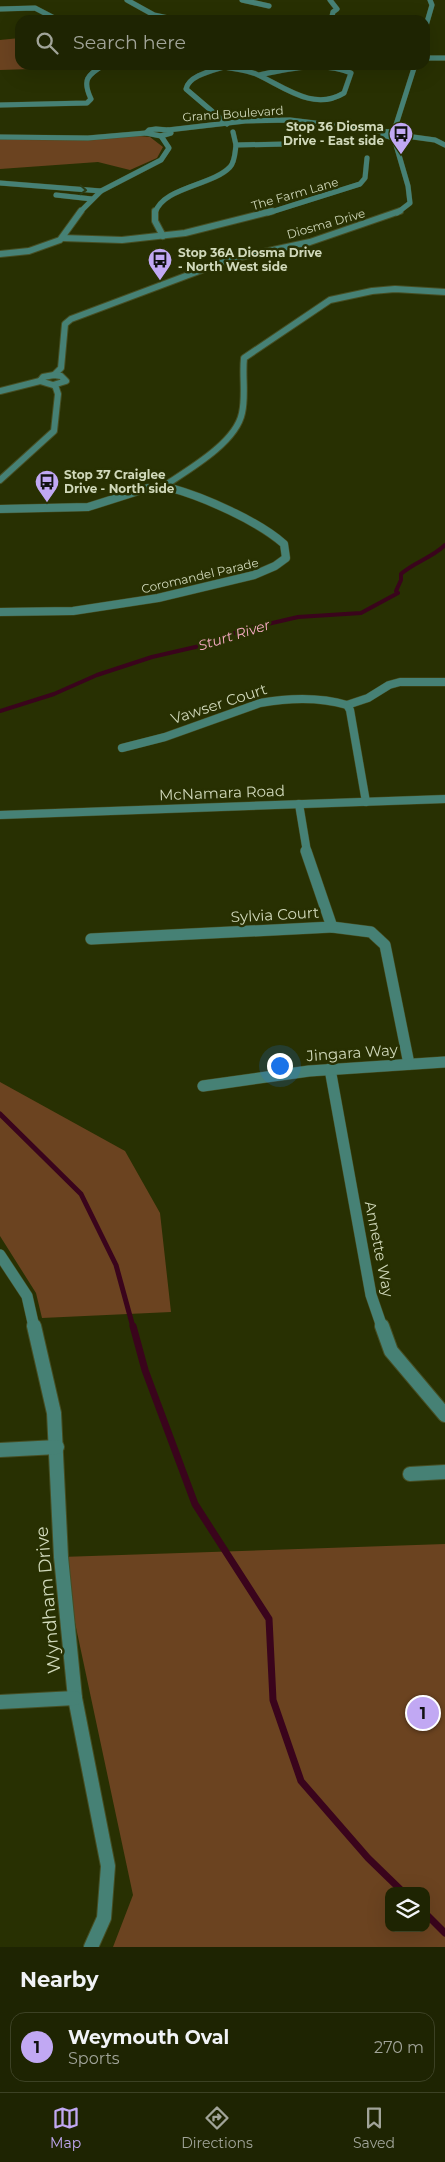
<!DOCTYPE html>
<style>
:root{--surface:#1e2402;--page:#262c0c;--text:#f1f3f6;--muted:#a1a499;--line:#3c4124;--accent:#c1a8f3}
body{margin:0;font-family:Montserrat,sans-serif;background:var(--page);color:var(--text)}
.controls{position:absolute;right:15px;bottom:15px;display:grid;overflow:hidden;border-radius:10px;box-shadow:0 5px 20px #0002}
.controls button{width:45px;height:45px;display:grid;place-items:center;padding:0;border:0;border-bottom:1px solid var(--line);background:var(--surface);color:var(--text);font:25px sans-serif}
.you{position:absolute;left:279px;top:1065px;width:18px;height:18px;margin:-12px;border:4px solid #fff;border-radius:50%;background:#1a73e8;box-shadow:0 0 0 8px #1a73e833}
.badge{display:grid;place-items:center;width:32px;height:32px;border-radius:50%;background:var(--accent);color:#111;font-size:16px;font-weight:700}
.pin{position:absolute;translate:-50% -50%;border:2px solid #fff;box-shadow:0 1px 5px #0006}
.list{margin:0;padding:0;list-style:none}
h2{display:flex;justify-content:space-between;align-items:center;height:65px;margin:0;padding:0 20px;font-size:21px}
h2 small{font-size:16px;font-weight:400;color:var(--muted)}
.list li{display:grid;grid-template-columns:32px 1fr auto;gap:15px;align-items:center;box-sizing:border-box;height:70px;margin:0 10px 10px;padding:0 10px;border:1px solid var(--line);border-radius:15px}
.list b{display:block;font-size:19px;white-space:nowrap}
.list p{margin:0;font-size:16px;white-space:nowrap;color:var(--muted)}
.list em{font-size:16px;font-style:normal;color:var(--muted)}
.icon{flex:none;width:28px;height:28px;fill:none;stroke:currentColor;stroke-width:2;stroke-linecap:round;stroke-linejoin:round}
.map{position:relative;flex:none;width:445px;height:1947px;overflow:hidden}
.search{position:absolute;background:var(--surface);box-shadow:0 5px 20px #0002;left:15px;right:15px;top:15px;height:55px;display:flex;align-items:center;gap:12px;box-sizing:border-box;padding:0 18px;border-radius:15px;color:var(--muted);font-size:19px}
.sheet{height:145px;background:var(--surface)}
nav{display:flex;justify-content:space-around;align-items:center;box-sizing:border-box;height:70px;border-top:1px solid var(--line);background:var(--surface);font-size:14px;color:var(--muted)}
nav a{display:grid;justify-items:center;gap:2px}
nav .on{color:var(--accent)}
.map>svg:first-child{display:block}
.green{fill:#6b4320;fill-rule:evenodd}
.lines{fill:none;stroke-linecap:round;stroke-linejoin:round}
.stream-far2{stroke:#3a041c;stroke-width:4}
.stream-far1{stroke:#3a041c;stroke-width:5}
.stream{stroke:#3a041c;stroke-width:7}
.minor-far4-casing{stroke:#464e23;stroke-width:5.5}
.minor-far3-casing{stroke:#464e23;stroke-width:8}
.minor-far2-casing{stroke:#464e23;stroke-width:9}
.minor-far1-casing{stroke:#464e23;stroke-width:12}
.minor-casing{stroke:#464e23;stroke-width:16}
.minor-far4{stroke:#468175;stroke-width:5}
.minor-far3{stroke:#468175;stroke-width:6}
.minor-far2{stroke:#468175;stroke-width:8}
.minor-far1{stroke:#468175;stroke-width:11}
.minor{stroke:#468175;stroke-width:14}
.oneway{stroke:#2c3c13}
.labels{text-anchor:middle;stroke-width:5;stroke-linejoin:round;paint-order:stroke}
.far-street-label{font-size:12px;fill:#d0d8ba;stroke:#283002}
.far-poi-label{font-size:12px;font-weight:bold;fill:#d0d8ba;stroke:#283002;text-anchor:start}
.far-water-label{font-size:14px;font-style:italic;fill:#f8adc4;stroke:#283002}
.street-label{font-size:15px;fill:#d0d8ba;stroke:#283002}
.near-street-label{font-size:18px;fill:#d0d8ba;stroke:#283002}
</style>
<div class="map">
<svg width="445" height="1947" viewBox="0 0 445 1947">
<rect width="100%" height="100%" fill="#283002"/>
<g class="green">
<path d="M20,38V65H96V67L0,70V40Z"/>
<path d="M140,136L150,137L163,147L157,158L130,170L98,162L0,169V138Z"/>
<path d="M0,1082L125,1151L160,1213L171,1312L42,1318L36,1293L0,1236Z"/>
<path d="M445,1544V1947H113L133,1895L61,1557ZM389,1891H426V1928H389Z"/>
</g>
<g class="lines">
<path class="stream-far2" d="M0,711L54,694L97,675L152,657L204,645L242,630L298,617L361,613L398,593L396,591L401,580V574C414,562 432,558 445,545"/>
<path class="stream-far1" d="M0,1114L81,1194L116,1265L133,1327"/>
<g class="stream">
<path d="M133,1326L145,1370L195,1504L269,1619L273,1700L301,1781L368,1858L402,1891"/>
<path d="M426,1914L445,1933"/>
</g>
<defs>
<g id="minor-far4">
<path d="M127,0L154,15L177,20"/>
<path d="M242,0L269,6"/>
<path d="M330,0L337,9L333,12L331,20"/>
<path d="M0,9L35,8L58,20"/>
<path d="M425,29L432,5L430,0"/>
<path d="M428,58H445"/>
<path d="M225,67C235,69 246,70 256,74C283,86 313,112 344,93L351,73C323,61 288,69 259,75"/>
<path d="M0,105L87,103L91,99C82,80 87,75 104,65"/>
<path d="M227,124L186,89C189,74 217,70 230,65"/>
<path d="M156,129L168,130L171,133L161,136L146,133L149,130Z"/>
<path d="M168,130L245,121L290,120L389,132"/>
<path d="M394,131L415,65"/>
<path d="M233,132L236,145"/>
<path d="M386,132H400L406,136L394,138L383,135Z"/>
<path d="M406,136L435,140L445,145"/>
<path d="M0,137L88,138L146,133"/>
<path d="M394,138L408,186L410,203L397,213"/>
<path d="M0,183L101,191"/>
<path d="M56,195L92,199"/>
<path d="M79,213L101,191L161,160L169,148L161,136"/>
<path d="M155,213C163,187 212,186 230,167C235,162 235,152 236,145L286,144"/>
<path d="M268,213L360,184L365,178L367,158"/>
</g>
<g id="minor-far3">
<path d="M155,211V221L163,236"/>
<path d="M62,238L122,240L185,233L272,211"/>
<path d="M0,254L29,251L60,240L81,211"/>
<path d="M54,375L61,368L65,324L71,319L231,259L310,242L400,211"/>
<path d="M54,375L61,376L66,381L53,385L40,381L43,377Z"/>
<path d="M0,391L40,381"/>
<path d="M0,480L54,431L58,394L55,385"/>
<path d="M164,486C188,470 236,443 242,413C246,395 242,376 244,358L330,300L372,291L395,289L445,292"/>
<path d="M143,490L157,487L175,490"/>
</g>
<g id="minor-far2">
<path d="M0,509L88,507L148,488"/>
<path d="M0,612L73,611L158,598L254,575L275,566L286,558L284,544C258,521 204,497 171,488"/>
<path d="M347,705L368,698L389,685L400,682H445"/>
<path d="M122,748L165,737L260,703C288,698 320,697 347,705L350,710L366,802"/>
<path d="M299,804L307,852"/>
<path d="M0,815L445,799"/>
</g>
<g id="minor-far1">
<path d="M332,927L371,932L385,945L409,1064"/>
<path d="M91,939L332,927L306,851"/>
<path d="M330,1069L371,1295L382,1327"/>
<path d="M203,1086L309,1071L445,1062"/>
<path d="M0,1255L27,1296L34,1327"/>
</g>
<g id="minor">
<path d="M34,1326L54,1413L61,1557L75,1698L108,1866L104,1918L91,1947"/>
<path d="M382,1326L391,1351L445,1415"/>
<path d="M0,1450L57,1447"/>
<path d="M410,1474L445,1472"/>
<path d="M0,1702L75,1698"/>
</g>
</defs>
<use href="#minor-far4" class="minor-far4-casing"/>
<use href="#minor-far3" class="minor-far3-casing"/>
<use href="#minor-far2" class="minor-far2-casing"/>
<use href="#minor-far1" class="minor-far1-casing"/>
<use href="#minor" class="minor-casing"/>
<use href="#minor-far4" class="minor-far4"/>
<use href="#minor-far3" class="minor-far3"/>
<use href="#minor-far2" class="minor-far2"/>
<use href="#minor-far1" class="minor-far1"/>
<use href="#minor" class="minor"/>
</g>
<defs><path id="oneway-chevron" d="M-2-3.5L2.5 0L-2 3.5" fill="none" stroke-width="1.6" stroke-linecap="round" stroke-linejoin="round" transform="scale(1.25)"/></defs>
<use class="oneway" href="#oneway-chevron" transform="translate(83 190) rotate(3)"/>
<defs>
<symbol id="bus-pin" viewBox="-11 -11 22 30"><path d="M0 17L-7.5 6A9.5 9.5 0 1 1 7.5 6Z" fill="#c1a8f3" stroke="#283002"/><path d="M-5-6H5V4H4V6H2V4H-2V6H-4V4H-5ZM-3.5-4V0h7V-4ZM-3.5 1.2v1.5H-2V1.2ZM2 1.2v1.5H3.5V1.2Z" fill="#111"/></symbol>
</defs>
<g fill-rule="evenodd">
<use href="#bus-pin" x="387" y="120" width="28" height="38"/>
<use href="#bus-pin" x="146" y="246" width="28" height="38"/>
<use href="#bus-pin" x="33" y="468" width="28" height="38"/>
</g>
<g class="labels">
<g class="far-street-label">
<text transform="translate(233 114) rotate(-4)" y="4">Grand Boulevard</text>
<text transform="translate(295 194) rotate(-16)" y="4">The Farm Lane</text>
<text transform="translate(326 224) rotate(-16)" y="4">Diosma Drive</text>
<text transform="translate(200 576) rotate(-13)" y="4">Coromandel Parade</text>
</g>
<g class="far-poi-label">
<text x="384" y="131" text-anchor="end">Stop 36 Diosma<tspan x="384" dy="14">Drive - East side</tspan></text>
<text x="178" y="257">Stop 36A Diosma Drive<tspan x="178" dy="14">- North West side</tspan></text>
<text x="64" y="479">Stop 37 Craiglee<tspan x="64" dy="14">Drive - North side</tspan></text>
</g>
<g class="far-water-label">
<text transform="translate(234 635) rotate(-17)" y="5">Sturt River</text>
</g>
<g class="street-label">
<text transform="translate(219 704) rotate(-18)" y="5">Vawser Court</text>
<text transform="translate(222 793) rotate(-2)" y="5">McNamara Road</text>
<text transform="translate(275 915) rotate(-3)" y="5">Sylvia Court</text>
<text transform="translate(352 1053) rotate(-4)" y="5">Jingara Way</text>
<text transform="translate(379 1249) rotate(79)" y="5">Annette Way</text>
</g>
<g class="near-street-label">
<text transform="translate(48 1600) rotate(-95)" y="6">Wyndham Drive</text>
</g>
</g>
</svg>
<div class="controls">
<button><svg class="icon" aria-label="layers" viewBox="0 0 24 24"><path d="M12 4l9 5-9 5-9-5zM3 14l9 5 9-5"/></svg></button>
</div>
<div class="you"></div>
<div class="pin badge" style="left:423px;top:1713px">1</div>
<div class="search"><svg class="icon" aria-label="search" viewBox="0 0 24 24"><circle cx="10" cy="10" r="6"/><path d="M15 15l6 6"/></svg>Search here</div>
</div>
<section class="sheet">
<h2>Nearby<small></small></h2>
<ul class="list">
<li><span class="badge">1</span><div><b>Weymouth Oval</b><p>Sports</p></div><em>270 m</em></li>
</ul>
</section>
<nav>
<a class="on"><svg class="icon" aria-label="map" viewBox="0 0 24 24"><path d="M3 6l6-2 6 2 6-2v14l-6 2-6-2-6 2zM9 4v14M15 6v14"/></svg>Map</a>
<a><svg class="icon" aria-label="directions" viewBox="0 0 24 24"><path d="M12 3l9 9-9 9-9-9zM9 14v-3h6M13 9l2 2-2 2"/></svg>Directions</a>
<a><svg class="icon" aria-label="saved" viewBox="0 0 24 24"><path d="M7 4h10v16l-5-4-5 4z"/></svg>Saved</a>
</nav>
